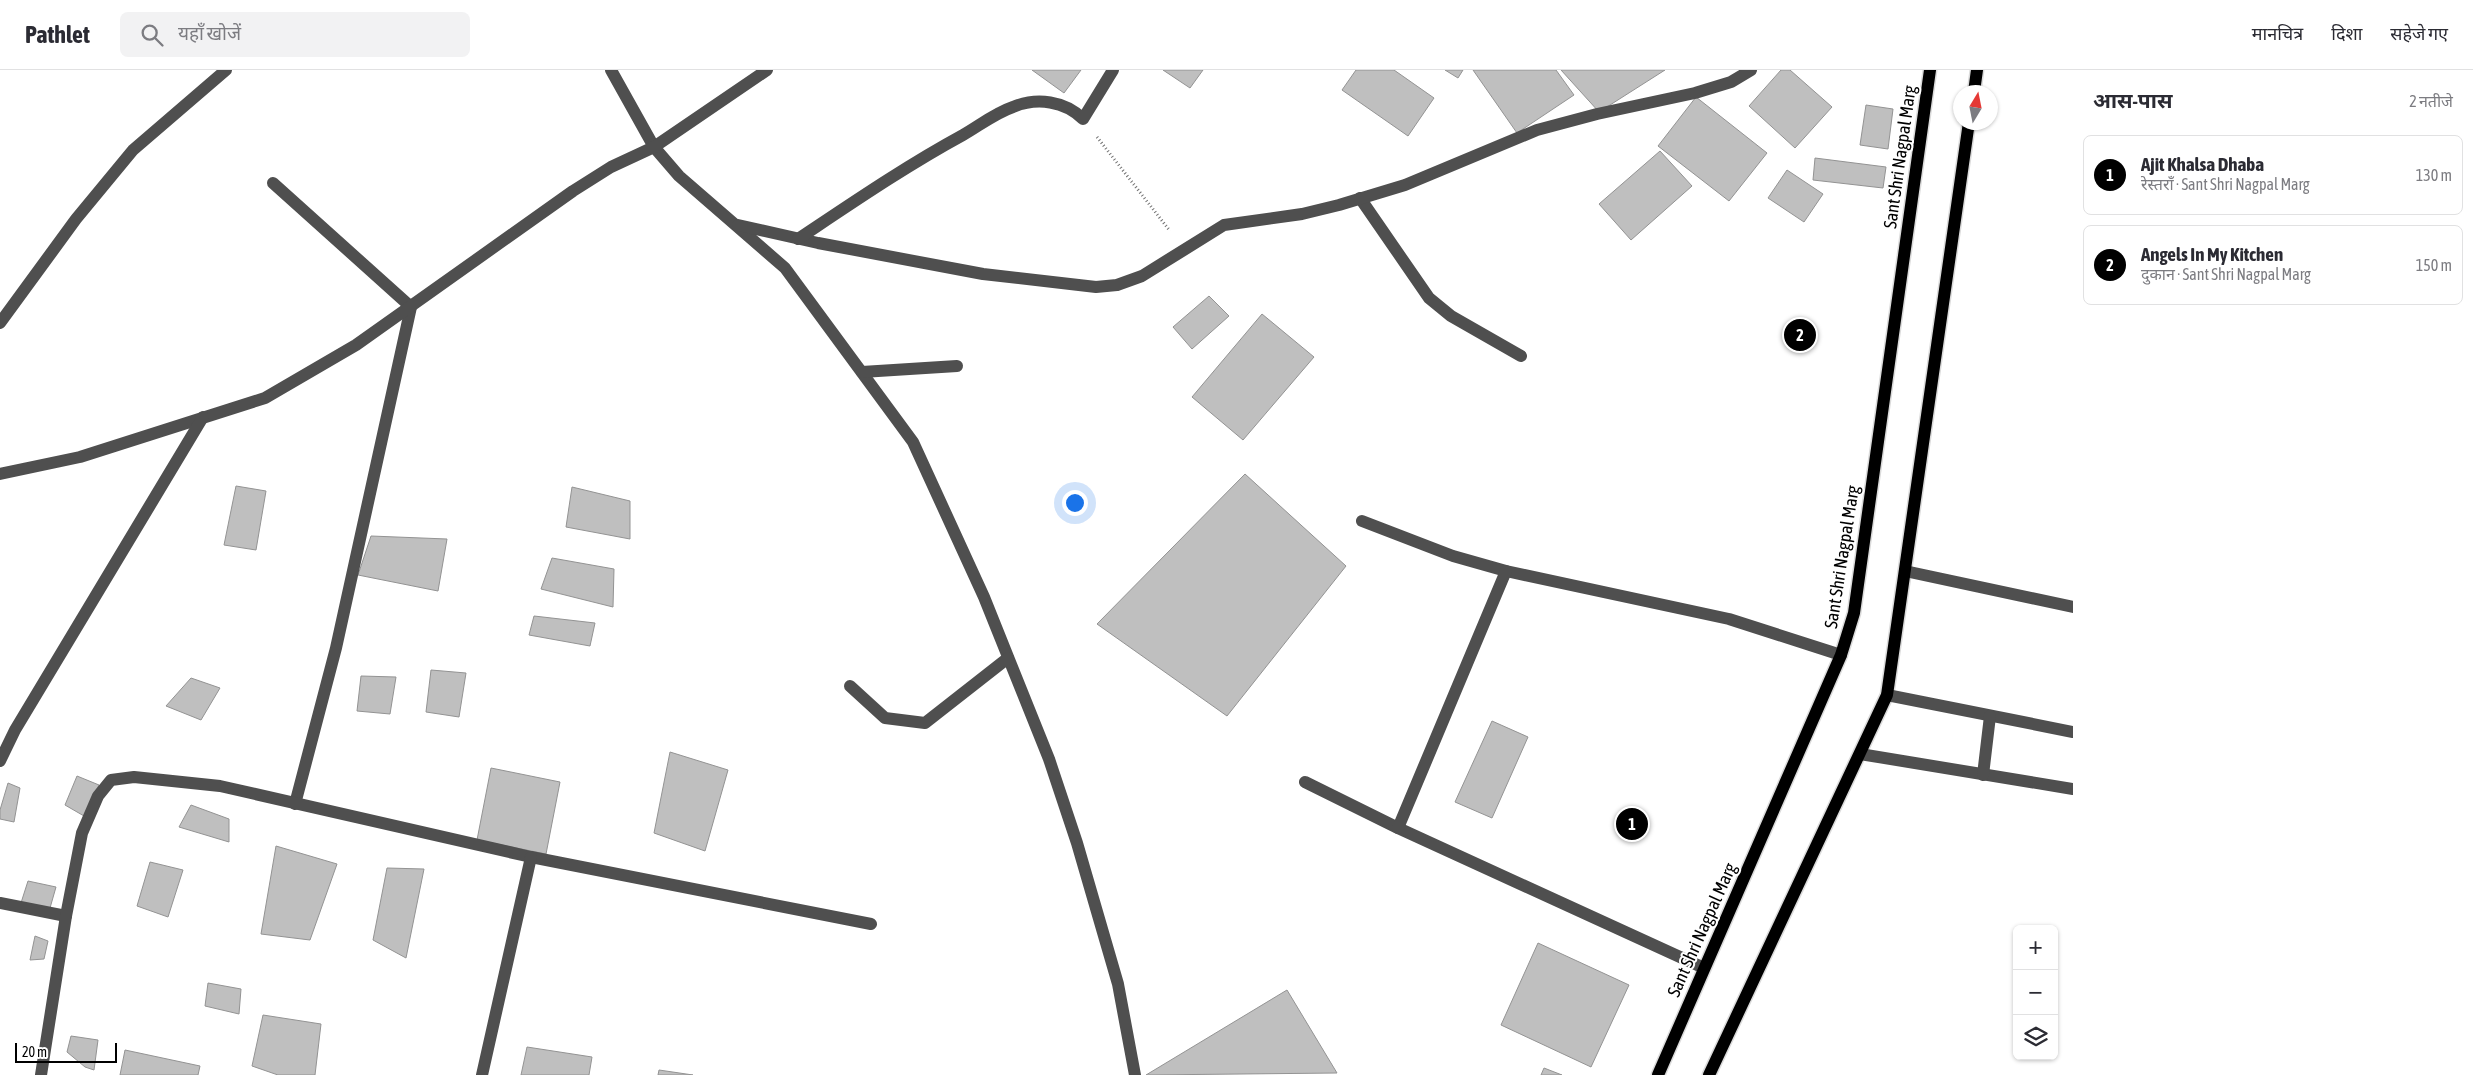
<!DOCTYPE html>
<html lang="hi">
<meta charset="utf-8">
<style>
:root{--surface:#fff;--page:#f2f2f3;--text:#2b2b33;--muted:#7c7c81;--line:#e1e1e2;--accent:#000}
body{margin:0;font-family:"Asap Condensed","Noto Sans Devanagari",sans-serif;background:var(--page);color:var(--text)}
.controls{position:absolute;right:15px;bottom:15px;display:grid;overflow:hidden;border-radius:8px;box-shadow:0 1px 4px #0004}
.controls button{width:45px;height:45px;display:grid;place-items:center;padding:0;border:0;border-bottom:1px solid var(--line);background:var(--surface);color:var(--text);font:25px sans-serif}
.compass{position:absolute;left:1953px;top:15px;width:45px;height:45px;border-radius:50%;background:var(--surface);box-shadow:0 1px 4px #0004;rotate:10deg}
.scale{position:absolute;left:15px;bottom:12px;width:102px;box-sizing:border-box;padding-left:5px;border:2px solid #000;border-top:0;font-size:14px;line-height:18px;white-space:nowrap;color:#000;-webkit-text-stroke:4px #fff;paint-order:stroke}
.you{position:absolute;left:1074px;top:432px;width:18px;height:18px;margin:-12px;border:4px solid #fff;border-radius:50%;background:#1a73e8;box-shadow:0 0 0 8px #1a73e833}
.badge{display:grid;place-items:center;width:32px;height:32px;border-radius:50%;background:var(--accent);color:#fff;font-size:16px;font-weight:700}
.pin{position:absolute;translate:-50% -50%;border:2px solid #fff;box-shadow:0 1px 5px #0006}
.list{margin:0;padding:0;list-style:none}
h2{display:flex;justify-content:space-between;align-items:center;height:65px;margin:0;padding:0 20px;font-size:21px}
h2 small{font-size:16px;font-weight:400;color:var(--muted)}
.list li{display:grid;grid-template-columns:32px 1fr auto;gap:15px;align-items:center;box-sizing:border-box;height:80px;margin:0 10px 10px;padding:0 10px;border:1px solid var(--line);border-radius:8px}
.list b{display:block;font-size:19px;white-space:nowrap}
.list p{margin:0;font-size:16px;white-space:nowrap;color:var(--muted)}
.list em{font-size:16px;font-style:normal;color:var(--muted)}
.icon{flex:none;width:28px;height:28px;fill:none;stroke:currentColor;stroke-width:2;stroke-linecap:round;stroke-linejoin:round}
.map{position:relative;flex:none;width:2073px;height:1005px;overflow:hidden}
header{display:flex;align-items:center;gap:30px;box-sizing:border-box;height:70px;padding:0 25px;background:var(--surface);border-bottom:1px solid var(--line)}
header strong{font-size:24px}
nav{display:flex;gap:28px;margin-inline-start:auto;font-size:18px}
.search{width:350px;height:45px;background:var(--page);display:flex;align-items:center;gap:12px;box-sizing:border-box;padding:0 18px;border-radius:8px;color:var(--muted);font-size:19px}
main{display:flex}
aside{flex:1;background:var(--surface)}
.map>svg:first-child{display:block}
.building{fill:#bfbfbf;stroke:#939393}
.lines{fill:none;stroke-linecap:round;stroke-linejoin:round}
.major-casing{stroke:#dbdbdb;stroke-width:15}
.path{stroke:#717171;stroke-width:3;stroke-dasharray:1 2.5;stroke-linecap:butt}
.minor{stroke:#4f4f4f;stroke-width:12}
.major{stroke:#000;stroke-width:12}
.labels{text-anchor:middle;stroke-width:4;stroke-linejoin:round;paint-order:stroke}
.street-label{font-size:18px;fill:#000;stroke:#fff}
</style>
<header>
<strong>Pathlet</strong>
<div class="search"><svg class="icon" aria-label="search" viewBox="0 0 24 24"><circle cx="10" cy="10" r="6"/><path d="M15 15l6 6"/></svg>यहाँ खोजें</div>
<nav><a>मानचित्र</a><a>दिशा</a><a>सहेजे गए</a></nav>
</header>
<main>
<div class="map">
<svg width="2073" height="1005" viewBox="0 0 2073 1005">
<rect width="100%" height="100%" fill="#fff"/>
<g class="building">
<path d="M1032,0H1081L1064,23Z"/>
<path d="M1163,0H1203L1190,18Z"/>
<path d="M1356,0H1394L1434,28L1408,66L1342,20Z"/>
<path d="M1445,0H1463L1458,8Z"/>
<path d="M1473,0H1556L1574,25L1517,63Z"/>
<path d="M1561,0H1665L1599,42Z"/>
<path d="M1781,0H1790L1832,37L1795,78L1749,36Z"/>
<path d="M1696,27L1767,83L1729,131L1658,76Z"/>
<path d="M1866,35L1893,39L1888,79L1860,75Z"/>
<path d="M1660,81L1692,116L1631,170L1599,134Z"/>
<path d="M1815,88L1886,97L1883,118L1813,110Z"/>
<path d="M1787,100L1823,124L1804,152L1768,128Z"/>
<path d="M1209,226L1229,246L1192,279L1173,257Z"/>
<path d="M1262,244L1314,287L1243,370L1192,327Z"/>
<path d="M1245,404L1346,496L1227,646L1097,554Z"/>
<path d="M236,416L266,421L256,480L224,475Z"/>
<path d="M572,417L630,431V469L566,457Z"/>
<path d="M371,466L447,469L438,521L358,505Z"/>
<path d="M552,488L614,499L613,537L541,519Z"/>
<path d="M534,546L595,553L590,576L529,565Z"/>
<path d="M431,600L466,603L459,647L426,642Z"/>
<path d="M361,606L396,607L390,644L357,641Z"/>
<path d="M191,608L220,618L201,650L166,636Z"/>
<path d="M1492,651L1528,667L1492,748L1455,732Z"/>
<path d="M670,682L728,700L705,781L654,763Z"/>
<path d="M491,698L560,712L546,784L477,770Z"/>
<path d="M77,706L99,715L84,746L65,735Z"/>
<path d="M8,713L20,718L14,752L0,749V740Z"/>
<path d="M191,735L229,749V772L179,757Z"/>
<path d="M276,776L337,794L310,870L261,864Z"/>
<path d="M150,792L183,800L168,847L137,836Z"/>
<path d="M387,798L424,799L406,888L373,870Z"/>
<path d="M28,811L56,817L50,838L20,836Z"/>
<path d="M35,866L48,871L44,889L30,890Z"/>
<path d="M1538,873L1629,915L1591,997L1501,955Z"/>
<path d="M208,913L241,919L239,944L205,936Z"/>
<path d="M1287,920L1337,1003L1146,1005Z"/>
<path d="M263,945L321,954L315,1005H278L252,996Z"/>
<path d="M71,966L98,970L94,1000L85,997L67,982Z"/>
<path d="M527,977L592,987L589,1005H521Z"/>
<path d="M125,980L200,996L198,1005H120Z"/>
<path d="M1544,998L1562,1005H1541Z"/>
<path d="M659,1000L693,1005H658Z"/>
</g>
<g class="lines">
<defs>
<g id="major">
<path d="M1974,22L1977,0"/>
<path d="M1658,1005L1841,585L1854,543L1930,0"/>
<path d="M1709,1005L1887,625L1969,52"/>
</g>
</defs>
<use href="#major" class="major-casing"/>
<path class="path" d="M1097,67L1170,161"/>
<g class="minor">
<path d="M611,0L654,77L679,106L785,198L913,372L984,527L1049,689L1077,773L1118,914L1135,1005"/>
<path d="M273,113L411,237L336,578L295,734"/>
<path d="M1360,128L1429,228L1451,246L1521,286"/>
<path d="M738,155L818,173L983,204L1096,217L1117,215L1142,206L1224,155L1302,144L1339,135L1405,115L1537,60L1597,44L1695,23L1731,12L1751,0"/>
<path d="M798,169C852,133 906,96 963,65C979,56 995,43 1013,37C1037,27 1065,31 1083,49L1113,0"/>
<path d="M0,253L76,149L133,80L226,0"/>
<path d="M862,302L957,296"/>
<path d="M0,404L80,387L265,328L356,275L573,121L611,97L654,77L767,0"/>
<path d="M1362,451L1453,486L1506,501L1729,549L1841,585"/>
<path d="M1905,501L2073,537"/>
<path d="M850,616L885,648L925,653L1008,588"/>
<path d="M1887,625L2073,662"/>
<path d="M1860,684L2073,719"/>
<path d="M0,691L15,660L203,347"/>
<path d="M1983,705L1990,646"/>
<path d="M1305,712L1398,758L1704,898"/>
<path d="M1398,758L1506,501"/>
<path d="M0,833L66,846"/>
<path d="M41,1005L66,846L82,763L98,726L111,710L134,707L220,716L531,787L871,854"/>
<path d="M482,1005L531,787"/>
</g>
<use href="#major" class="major"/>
</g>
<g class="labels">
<g class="street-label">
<text transform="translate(1900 87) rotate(-82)" y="6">Sant Shri Nagpal Marg</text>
<text transform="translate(1842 487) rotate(-81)" y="6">Sant Shri Nagpal Marg</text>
<text transform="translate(1702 860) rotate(-66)" y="6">Sant Shri Nagpal Marg</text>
</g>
</g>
</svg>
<div class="controls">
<button>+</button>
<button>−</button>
<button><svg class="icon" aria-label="layers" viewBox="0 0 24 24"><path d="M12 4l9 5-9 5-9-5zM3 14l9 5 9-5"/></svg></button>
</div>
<svg class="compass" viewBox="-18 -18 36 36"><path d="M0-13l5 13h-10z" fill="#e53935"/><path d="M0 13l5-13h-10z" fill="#7c7c81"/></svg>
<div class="scale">20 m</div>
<div class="you"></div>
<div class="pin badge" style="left:1632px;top:754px">1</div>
<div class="pin badge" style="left:1800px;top:265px">2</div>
</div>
<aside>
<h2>आस-पास<small>2 नतीजे</small></h2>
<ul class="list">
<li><span class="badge">1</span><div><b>Ajit Khalsa Dhaba</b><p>रेस्तराँ · Sant Shri Nagpal Marg</p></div><em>130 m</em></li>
<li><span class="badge">2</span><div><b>Angels In My Kitchen</b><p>दुकान · Sant Shri Nagpal Marg</p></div><em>150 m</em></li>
</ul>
</aside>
</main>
